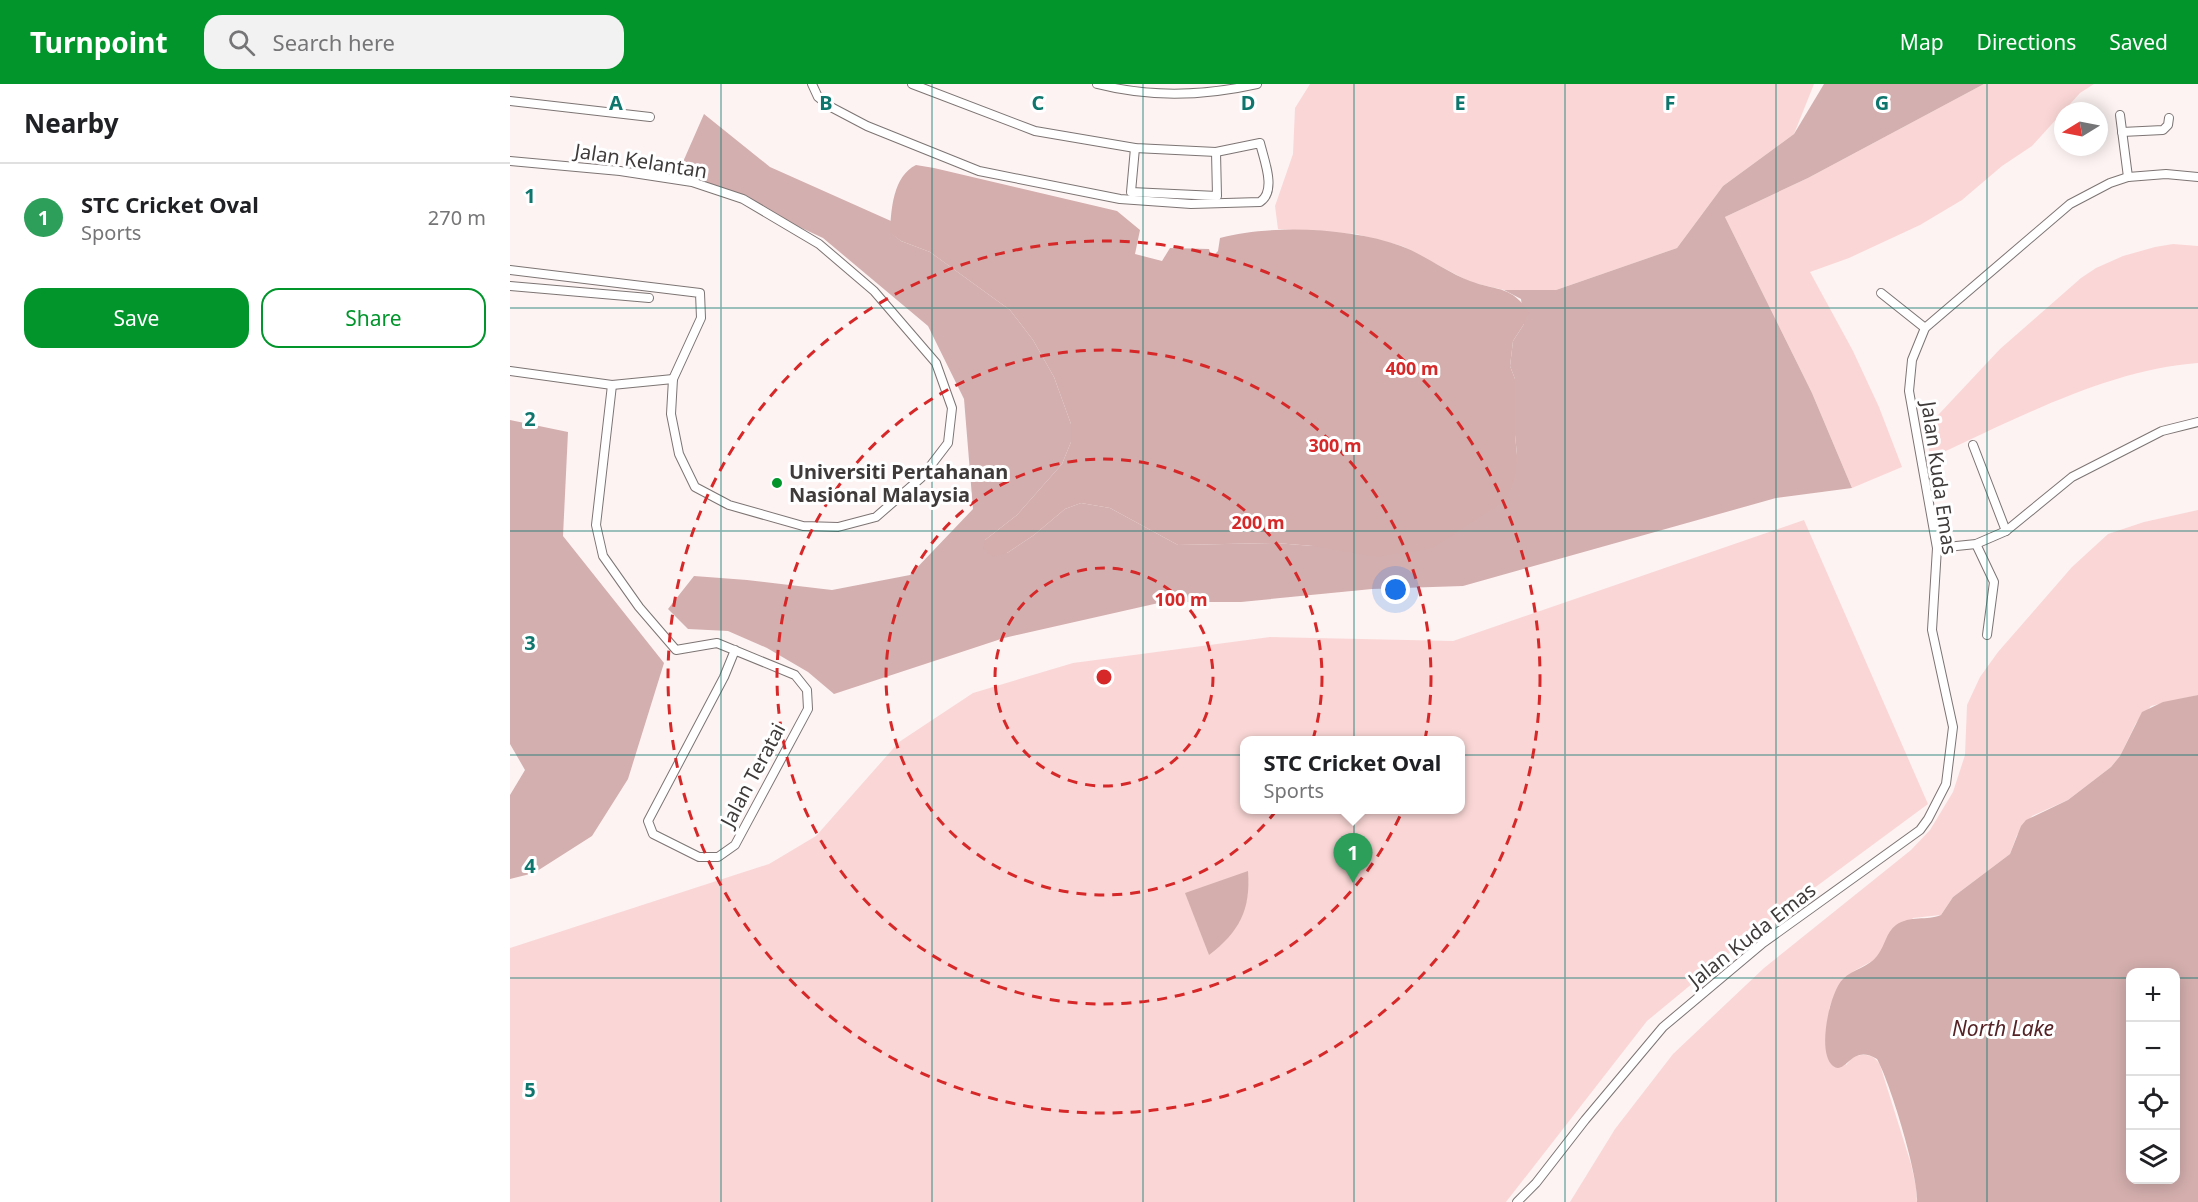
<!DOCTYPE html>
<meta charset="utf-8">
<style>
:root{--surface:#fff;--page:#f2f2f2;--text:#202124;--muted:#757577;--line:#e0e0e0;--accent:#02952c}
body{margin:0;font-family:"Noto Sans",sans-serif;background:var(--page);color:var(--text)}
.controls{position:absolute;right:18px;bottom:18px;display:grid;overflow:hidden;border-radius:12px;box-shadow:0 3px 15px #0003}
.controls button{width:54px;height:54px;display:grid;place-items:center;padding:0;border:0;border-bottom:2px solid var(--line);background:var(--surface);color:var(--text);font:30px sans-serif}
.compass{position:absolute;left:1544px;top:18px;width:54px;height:54px;border-radius:50%;background:var(--surface);box-shadow:0 3px 15px #0003;rotate:260deg}
.you{position:absolute;left:886px;top:506px;width:21px;height:21px;margin:-15px;border:4px solid #fff;border-radius:50%;background:#1a73e8;box-shadow:0 0 0 9px #1a73e833}
.badge{display:grid;place-items:center;width:39px;height:39px;border-radius:50%;background:var(--accent);color:#fff;font-size:20px;font-weight:700}
.pin{position:absolute;translate:-50% -50px;filter:drop-shadow(0 2px 3px #0008)}
.pin::after{content:'';position:absolute;top:32px;width:21px;height:18px;background:inherit;clip-path:polygon(0 0,100% 0,50% 100%)}
.popup{position:absolute;left:730px;top:652px;width:225px;height:78px;box-sizing:border-box;display:grid;place-content:center;border-radius:12px;background:var(--surface);filter:drop-shadow(0 2px 4px #0005);font-size:20px;white-space:nowrap;color:var(--muted)}
.popup b{font-size:22px;color:var(--text)}
.popup::after{content:'';position:absolute;left:50%;top:100%;margin-left:-12px;border:12px solid transparent;border-top-color:var(--surface)}
.list{margin:0;padding:0;list-style:none}
h2{display:flex;justify-content:space-between;align-items:center;height:78px;margin:0;padding:0 24px;font-size:26px}
h2 small{font-size:20px;font-weight:400;color:var(--muted)}
.list li{display:grid;grid-template-columns:39px 1fr auto;gap:18px;align-items:center;box-sizing:border-box;height:108px;padding:0 24px;border-top:2px solid var(--line)}
.list b{display:block;font-size:22px;white-space:nowrap}
.list p{margin:0;font-size:20px;white-space:nowrap;color:var(--muted)}
.list em{font-size:20px;font-style:normal;color:var(--muted)}
.actions{display:flex;gap:12px;padding:18px 24px}
.actions a{flex:1;padding:14px 0;border:2px solid var(--accent);border-radius:18px;text-align:center;font-size:21px;color:var(--accent)}
.actions .main{background:var(--accent);color:#fff}
.icon{flex:none;width:33px;height:33px;fill:none;stroke:currentColor;stroke-width:2;stroke-linecap:round;stroke-linejoin:round}
.map{position:relative;flex:none;width:1688px;height:1118px;overflow:hidden}
header{display:flex;align-items:center;gap:36px;box-sizing:border-box;height:84px;padding:0 30px;background:var(--accent);color:#fff}
header strong{font-size:28px}
nav{display:flex;gap:33px;margin-inline-start:auto;font-size:21px}
.search{width:420px;height:54px;background:var(--page);display:flex;align-items:center;gap:15px;box-sizing:border-box;padding:0 21px;border-radius:18px;color:var(--muted);font-size:22px}
main{display:flex}
aside{flex:1;background:var(--surface)}
.map>svg:first-child{display:block}
.green{fill:#fad7d6;fill-rule:evenodd}
.forest{fill:#d4afaf}
.water{fill:#d3aead;fill-rule:evenodd}
.lines{fill:none;stroke-linecap:round;stroke-linejoin:round}
.minor-casing{stroke:#7d7474;stroke-width:10}
.minor{stroke:#fff;stroke-width:8}
.grid{fill:none;stroke:#0f766e;stroke-width:1.5;stroke-opacity:0.55}
.ring{fill:none;stroke:#d62828;stroke-width:3;stroke-dasharray:10 8}
.poi-dot{fill:#02952c;stroke:#fff;stroke-width:2}
.labels{text-anchor:middle;stroke-width:6;stroke-linejoin:round;paint-order:stroke}
.street-label{font-size:20px;fill:#3f3b3b;stroke:#fff}
.poi-label{font-size:20px;font-weight:bold;fill:#3f3b3b;stroke:#fff;text-anchor:start}
.water-label{font-size:21px;font-style:italic;fill:#552326;stroke:#fff}
.grid-label{font-size:20px;text-anchor:middle;font-weight:bold;fill:#0f766e;stroke:#fff;stroke-width:6;stroke-linejoin:round;paint-order:stroke}
.centre{fill:#d62828;stroke:#fff;stroke-width:3}
.ring-label{font-size:18px;text-anchor:middle;font-weight:bold;fill:#d62828;stroke:#fff;stroke-width:6;stroke-linejoin:round;paint-order:stroke}
</style>
<header>
<strong>Turnpoint</strong>
<div class="search"><svg class="icon" aria-label="search" viewBox="0 0 24 24"><circle cx="10" cy="10" r="6"/><path d="M15 15l6 6"/></svg>Search here</div>
<nav><a>Map</a><a>Directions</a><a>Saved</a></nav>
</header>
<main>
<aside>
<h2>Nearby<small></small></h2>
<ul class="list">
<li><span class="badge" style="background:#2e9e5b">1</span><div><b>STC Cricket Oval</b><p>Sports</p></div><em>270 m</em></li>
</ul>
<div class="actions"><a class="main">Save</a><a>Share</a></div>
</aside>
<div class="map">
<svg width="1688" height="1118" viewBox="0 0 1688 1118">
<rect width="100%" height="100%" fill="#fdf3f3"/>
<g class="green">
<path d="M800,0H1304L1284,50L1213,102L1167,164L1046,206H994L960,198L892,162L846,150L768,145L765,122L783,70L785,24Z"/>
<path d="M1474,0H1584L1570,9L1522,62L1492,82L1452,116L1410,141L1339,174L1300,188L1343,267L1369,323L1392,383L1342,404L1302,309L1215,133L1298,94Z"/>
<path d="M1663,160L1688,162V279C1599,285 1501,337 1421,374L1414,346L1490,265L1571,194L1586,184L1613,172L1645,163Z"/>
<path d="M1688,426V611L1641,622L1626,639L1610,672L1601,683L1558,716L1522,732L1507,751L1500,770L1443,813L1431,831L1403,834L1364,876L1344,887L1324,912L1319,925L1336,981L1344,972C1356,970 1364,970 1370,981L1401,1080L1406,1103L1407,1118H1060L1105,1045L1163,970L1254,884L1401,766L1420,746L1443,708L1455,671L1457,621L1470,593L1488,568L1562,483L1598,450L1634,438Z"/>
<path d="M1294,436L1418,720L1246,847L1137,937L996,1118H0V864L259,780L306,752L389,658L463,609L563,579L760,553L943,557ZM735,656H951V726H735Z"/>
</g>
<g class="forest">
<path d="M1314,0H1474L1298,94L1215,133L1302,309L1342,404L1266,414L953,502L862,505L731,518H653L494,554L324,610L298,588L257,564L218,547L178,545L158,525L184,492L237,496L322,506L400,491L463,425L454,315L418,242L313,154L169,87L194,30L260,83L381,137V149L391,157L420,168L500,226L523,256L544,293L561,340V358L552,380L507,431L475,456L497,469L524,451L555,425L571,419L600,424L668,461L766,459L803,462L1007,371L1005,351V295L1000,282L1003,257L1014,240L1011,215L994,206H1046L1167,164L1213,102L1284,50Z"/>
<path d="M0,336L58,348L53,452L154,579L118,695L82,752L24,789L0,795V711L15,686L0,660Z"/>
</g>
<g class="water">
<path d="M406,81L424,84L607,127L630,146L625,170L652,177L660,164L699,165L701,171L705,170L708,167L710,154C762,140 841,144 891,162C915,171 936,188 960,197C986,207 1001,201 1019,228L1014,240L1003,257L1000,282L1005,295V351L1007,371L1005,394L996,416L923,464L867,473L803,462L766,459L668,461L600,424L571,419L555,425L524,451L497,469L483,473L473,464L475,456L507,431L552,380L561,358V340L544,293L523,256L500,226L420,168L391,157L380,149C381,126 383,92 406,81Z"/>
<path d="M1688,611V1118H1407C1409,1093 1380,998 1367,975C1341,959 1336,992 1323,982C1306,969 1320,907 1333,895C1343,885 1359,883 1367,872C1375,862 1376,848 1386,841C1400,831 1417,837 1431,831L1443,813L1500,770L1511,742L1516,736L1558,716L1601,683L1610,672L1632,628L1653,618ZM1620,888H1666V1096H1620Z"/>
<path d="M738,787C741,826 729,848 699,871L675,809Z"/>
</g>
<g class="lines">
<defs>
<g id="minor">
<path d="M302,0L308,13L319,22L357,42L469,87L610,115L681,120L750,118C767,107 754,76 750,59L706,68L625,64L525,47L402,0"/>
<path d="M587,0C641,14 694,12 747,0"/>
<path d="M0,17L140,33"/>
<path d="M1610,31L1618,93"/>
<path d="M1612,48L1653,46L1658,41L1659,34"/>
<path d="M625,64L621,108L707,112L706,68"/>
<path d="M0,77L110,87L182,98L233,115L309,160L364,207L426,279L442,324L438,359L412,393L366,433L328,443L293,442L219,421L185,403L169,370L161,330L163,295L191,234L190,209L0,186"/>
<path d="M0,202L139,214"/>
<path d="M1371,209L1415,244"/>
<path d="M0,287L102,301L163,295"/>
<path d="M102,301L86,441L93,472L129,523L166,566L207,559L285,591L297,606L298,625L225,761L208,773H189L143,750L138,737L214,593L225,566"/>
<path d="M1463,361L1496,447"/>
<path d="M1466,460L1484,498L1477,551"/>
<path d="M1427,464L1466,460L1496,447L1562,393L1652,347L1688,338"/>
<path d="M1007,1118L1026,1099L1075,1036L1153,943L1253,859L1410,746L1418,735L1436,700L1443,643L1422,546L1427,464L1399,307L1402,276L1415,244L1560,120L1600,99L1618,93L1656,90L1688,93"/>
</g>
</defs>
<use href="#minor" class="minor-casing"/>
<use href="#minor" class="minor"/>
</g>
<path class="grid" d="M211,0V1118M422,0V1118M633,0V1118M844,0V1118M1055,0V1118M1266,0V1118M1477,0V1118M0,224H1688M0,447H1688M0,671H1688M0,894H1620M1666,894H1688"/>
<g class="ring">
<circle cx="594" cy="593" r="109"/>
<circle cx="594" cy="593" r="218"/>
<circle cx="594" cy="593" r="327"/>
<circle cx="594" cy="593" r="436"/>
</g>
<circle class="poi-dot" cx="267" cy="399" r="6"/>
<g class="labels">
<g class="street-label">
<text transform="translate(131 77) rotate(9)" y="7">Jalan Kelantan</text>
<text transform="translate(1429 394) rotate(82)" y="7">Jalan Kuda Emas</text>
<text transform="translate(243 691) rotate(-62)" y="7">Jalan Teratai</text>
<text transform="translate(1242 851) rotate(-38)" y="7">Jalan Kuda Emas</text>
</g>
<g class="poi-label">
<text x="279" y="395">Universiti Pertahanan<tspan x="279" dy="23">Nasional Malaysia</tspan></text>
</g>
<g class="water-label">
<text x="1493" y="952">North Lake</text>
</g>
</g>
<g class="grid-label">
<text x="106" y="26">A</text>
<text x="316" y="26">B</text>
<text x="528" y="26">C</text>
<text x="738" y="26">D</text>
<text x="950" y="26">E</text>
<text x="1160" y="26">F</text>
<text x="1372" y="26">G</text>
<text x="20" y="119">1</text>
<text x="20" y="342">2</text>
<text x="20" y="566">3</text>
<text x="20" y="789">4</text>
<text x="20" y="1013">5</text>
</g>
<circle cx="594" cy="593" r="9" class="centre"/>
<g class="ring-label">
<text x="902" y="291">400 m</text>
<text x="825" y="368">300 m</text>
<text x="748" y="445">200 m</text>
<text x="671" y="522">100 m</text>
</g>
</svg>
<div class="controls">
<button>+</button>
<button>−</button>
<button><svg class="icon" aria-label="locate" viewBox="0 0 24 24"><circle cx="12" cy="12" r="6"/><path d="M12 2v4M12 18v4M2 12h4M18 12h4"/></svg></button>
<button><svg class="icon" aria-label="layers" viewBox="0 0 24 24"><path d="M12 4l9 5-9 5-9-5zM3 14l9 5 9-5"/></svg></button>
</div>
<svg class="compass" viewBox="-18 -18 36 36"><path d="M0-13l5 13h-10z" fill="#e53935"/><path d="M0 13l5-13h-10z" fill="#757577"/></svg>
<div class="you"></div>
<div class="pin badge" style="left:843px;top:799px;background:#2e9e5b">1</div>
<div class="popup"><b>STC Cricket Oval</b>Sports</div>
</div>
</main>
